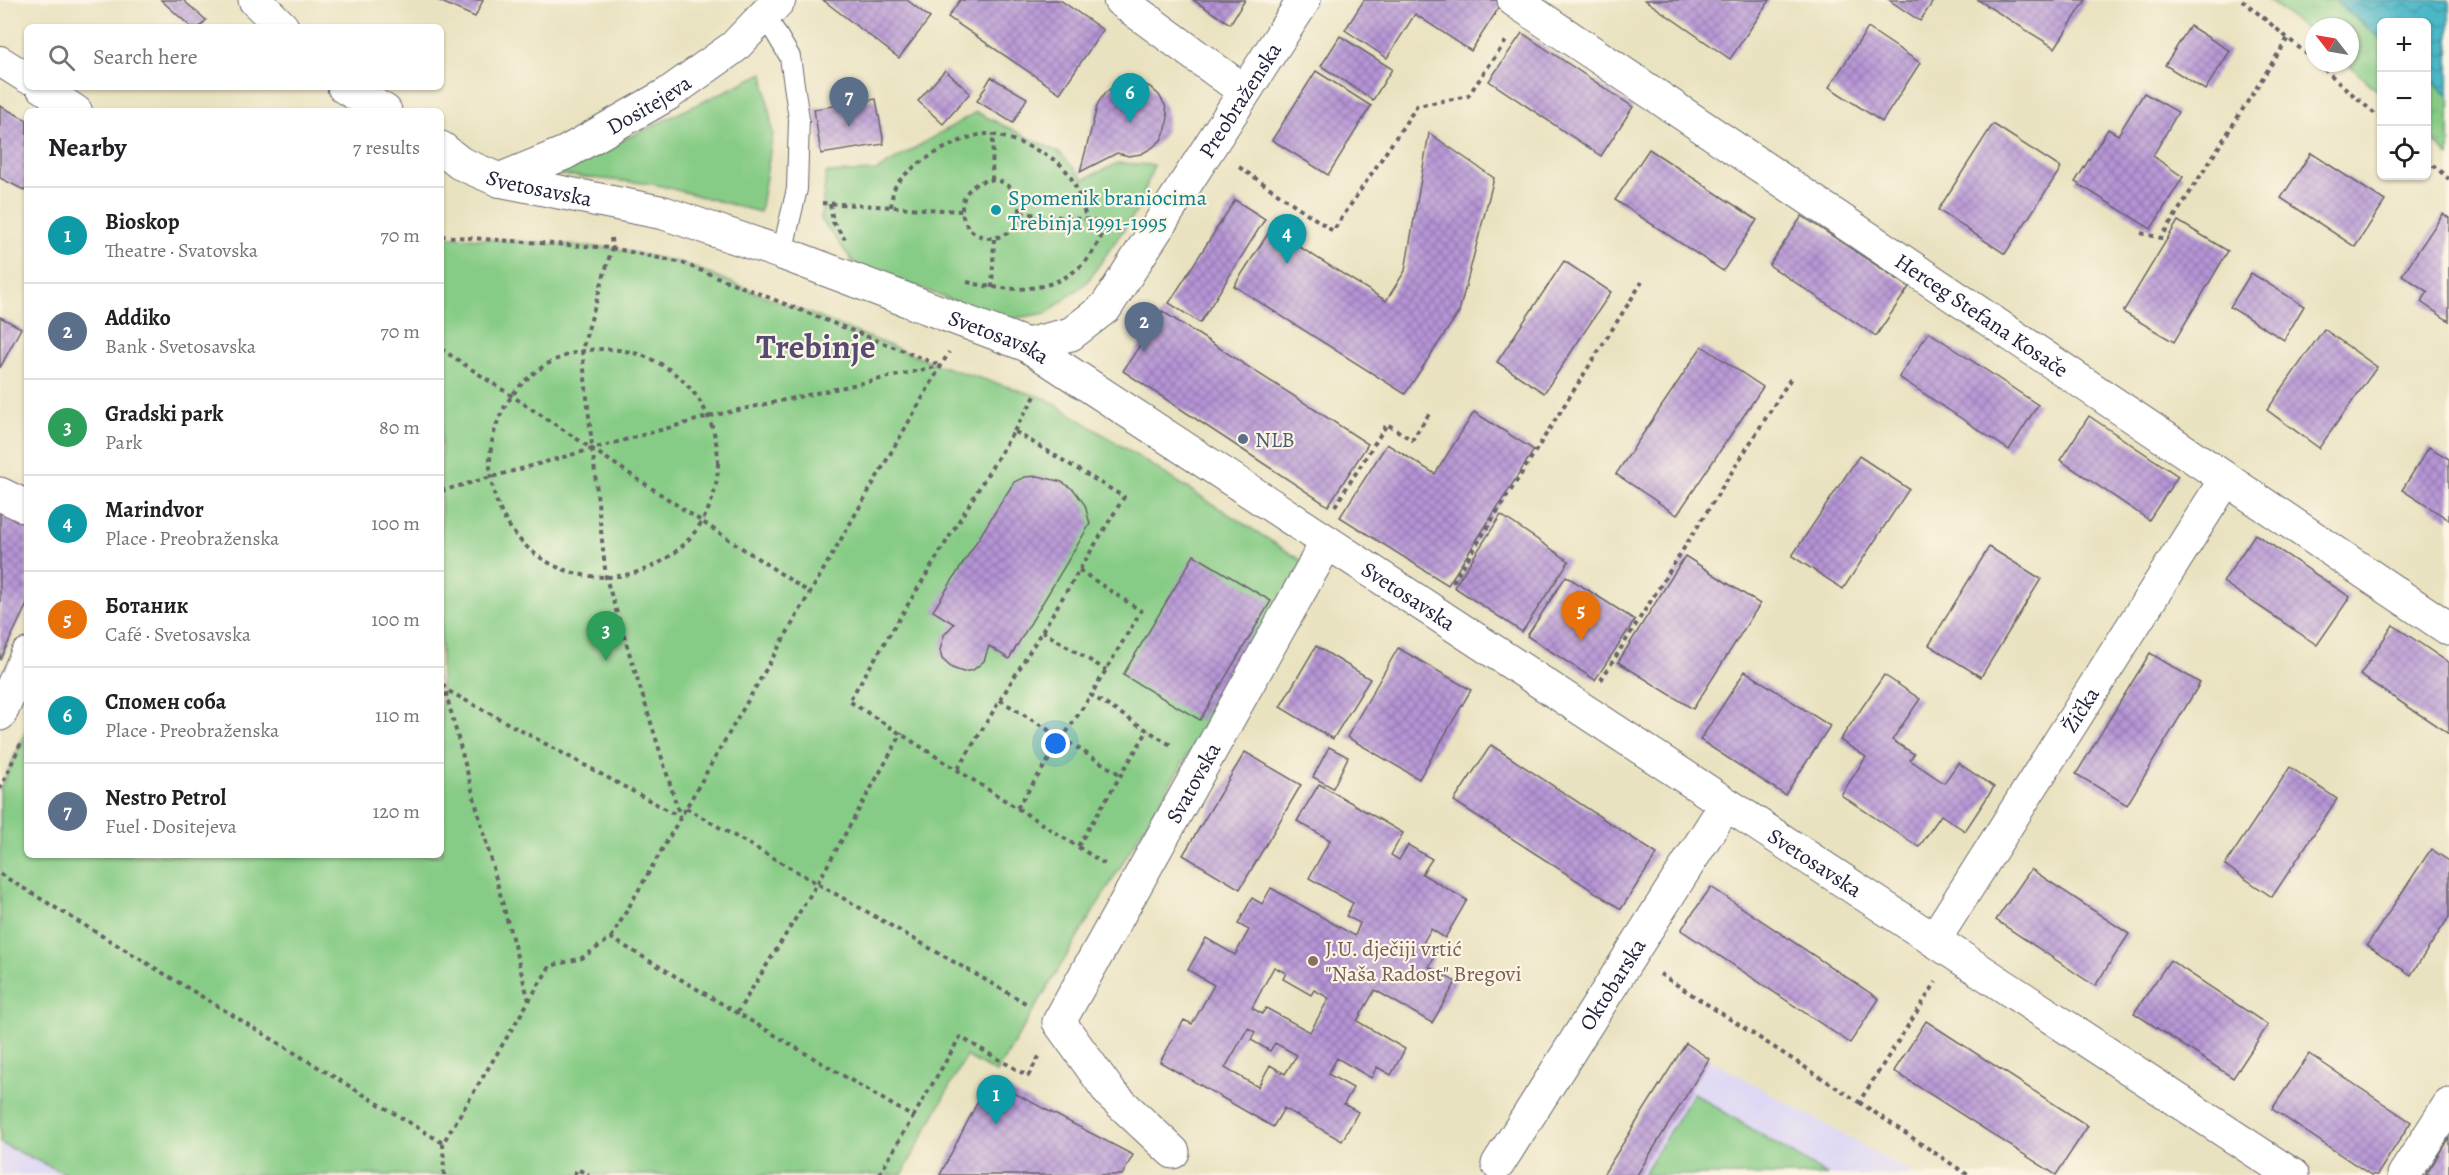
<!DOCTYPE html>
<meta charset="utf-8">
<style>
:root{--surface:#fff;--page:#f6f6f6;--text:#202124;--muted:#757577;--line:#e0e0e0;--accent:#0b8043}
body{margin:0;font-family:Alegreya,serif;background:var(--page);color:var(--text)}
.controls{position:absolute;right:18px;top:18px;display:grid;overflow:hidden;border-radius:9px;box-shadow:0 2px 4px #0004}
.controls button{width:54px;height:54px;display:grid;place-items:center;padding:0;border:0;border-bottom:2px solid var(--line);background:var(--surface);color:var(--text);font:30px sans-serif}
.compass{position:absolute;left:2305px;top:18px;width:54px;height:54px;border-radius:50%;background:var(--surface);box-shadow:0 2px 4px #0004;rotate:301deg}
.you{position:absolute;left:1056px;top:744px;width:21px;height:21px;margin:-15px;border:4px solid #fff;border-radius:50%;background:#1a73e8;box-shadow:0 0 0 9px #1a73e833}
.badge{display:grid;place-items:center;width:39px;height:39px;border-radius:50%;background:var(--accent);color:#fff;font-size:20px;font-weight:700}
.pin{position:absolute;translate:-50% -50px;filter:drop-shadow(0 2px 3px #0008)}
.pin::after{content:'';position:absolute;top:32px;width:21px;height:18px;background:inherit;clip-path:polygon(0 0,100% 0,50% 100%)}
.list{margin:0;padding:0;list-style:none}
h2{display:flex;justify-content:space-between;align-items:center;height:78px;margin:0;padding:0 24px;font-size:26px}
h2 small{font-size:20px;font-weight:400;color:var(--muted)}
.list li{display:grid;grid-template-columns:39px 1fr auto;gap:18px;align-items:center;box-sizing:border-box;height:96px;padding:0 24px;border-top:2px solid var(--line)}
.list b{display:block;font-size:22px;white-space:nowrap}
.list p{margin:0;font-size:20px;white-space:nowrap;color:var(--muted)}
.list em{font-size:20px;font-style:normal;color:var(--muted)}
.icon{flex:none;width:33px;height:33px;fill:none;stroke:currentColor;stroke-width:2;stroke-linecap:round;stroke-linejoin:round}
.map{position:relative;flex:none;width:2449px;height:1175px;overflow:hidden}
.search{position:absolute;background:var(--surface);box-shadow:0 2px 4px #0004;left:24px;top:24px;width:420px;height:66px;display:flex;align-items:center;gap:15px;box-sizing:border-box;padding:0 21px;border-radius:9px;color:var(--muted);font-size:22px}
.panel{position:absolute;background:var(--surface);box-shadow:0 2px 4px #0004;left:24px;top:108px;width:420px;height:750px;border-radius:9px}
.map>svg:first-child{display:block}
.built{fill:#dcd5f6}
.grass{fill:url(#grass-tufts);stroke:#547760;stroke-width:1.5}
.green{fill:#87cc86;stroke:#547760;stroke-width:1.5}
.water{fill:url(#water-waves);stroke:#366d81;stroke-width:1.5}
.building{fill:url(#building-cross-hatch);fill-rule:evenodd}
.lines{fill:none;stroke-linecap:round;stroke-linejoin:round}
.service-casing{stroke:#68656a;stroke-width:22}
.pedestrian-casing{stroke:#68656a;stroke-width:32}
.minor-casing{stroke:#68656a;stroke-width:35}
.path{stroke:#68656a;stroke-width:4;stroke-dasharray:4.5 4.5;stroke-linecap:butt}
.service{stroke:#fff;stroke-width:20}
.pedestrian{stroke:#fff;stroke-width:30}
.minor{stroke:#fff;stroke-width:33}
.culture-dot{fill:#0f9aa8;stroke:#fcf5e5;stroke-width:2}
.service-dot{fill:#5c6f8a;stroke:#fcf5e5;stroke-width:2}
.education-dot{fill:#8d6e63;stroke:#fcf5e5;stroke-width:2}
.labels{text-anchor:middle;stroke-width:4.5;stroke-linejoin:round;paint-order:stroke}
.street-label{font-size:22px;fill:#22223b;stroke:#fcf5e5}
.culture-label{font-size:22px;fill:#0d838f;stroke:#fcf5e5;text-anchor:start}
.service-label{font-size:22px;fill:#4e5e75;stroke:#fcf5e5;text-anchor:start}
.education-label{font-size:22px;fill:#785e54;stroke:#fcf5e5;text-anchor:start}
.town-label{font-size:34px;font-weight:bold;fill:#554a71;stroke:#fcf5e5}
</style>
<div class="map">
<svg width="2449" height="1175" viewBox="0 0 2449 1175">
<defs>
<pattern id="grass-tufts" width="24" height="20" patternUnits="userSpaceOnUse" patternTransform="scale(1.5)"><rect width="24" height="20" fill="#87cc86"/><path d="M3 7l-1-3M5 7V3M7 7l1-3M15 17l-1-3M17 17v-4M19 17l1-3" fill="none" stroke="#74af75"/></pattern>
<pattern id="water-waves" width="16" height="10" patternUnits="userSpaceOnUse" patternTransform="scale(1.5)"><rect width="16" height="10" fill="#4bb8c7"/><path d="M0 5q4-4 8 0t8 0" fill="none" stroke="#3e95a3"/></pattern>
<pattern id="building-cross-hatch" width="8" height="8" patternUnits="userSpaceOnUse" patternTransform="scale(1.5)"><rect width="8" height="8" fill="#b594d5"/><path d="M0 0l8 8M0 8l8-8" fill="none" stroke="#9378ae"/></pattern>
</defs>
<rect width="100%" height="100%" fill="#fcf5e5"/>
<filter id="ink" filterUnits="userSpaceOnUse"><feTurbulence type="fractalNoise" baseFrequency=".0167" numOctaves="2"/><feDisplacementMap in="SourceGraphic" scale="12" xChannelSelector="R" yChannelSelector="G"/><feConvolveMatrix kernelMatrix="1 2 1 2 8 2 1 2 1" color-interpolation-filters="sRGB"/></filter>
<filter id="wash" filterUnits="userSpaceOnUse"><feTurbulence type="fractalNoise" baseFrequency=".008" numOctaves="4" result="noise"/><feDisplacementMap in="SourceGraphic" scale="24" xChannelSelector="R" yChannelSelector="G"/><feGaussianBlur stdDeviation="1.35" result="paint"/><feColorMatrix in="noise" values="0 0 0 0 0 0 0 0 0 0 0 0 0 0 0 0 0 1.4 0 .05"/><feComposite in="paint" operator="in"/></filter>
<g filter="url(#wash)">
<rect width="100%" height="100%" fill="#e9e2c0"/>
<g class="built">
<path d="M1686,1043L1709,1059L1916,1175H1604Z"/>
<path d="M0,1143L68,1175H0Z"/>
</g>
<g class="grass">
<path d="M2269,0H2335L2381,39V94L2347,63H2350V27H2314V36Z"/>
<path d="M2427,77L2449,96V156L2427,135Z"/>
</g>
<g class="green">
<path d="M763,73L773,134L760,212L654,184L551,174Z"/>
<path d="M976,112L1060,153L1084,179L1118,163L1154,165L1138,209L1087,282L1047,313L1004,320L854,263L821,219L826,173L876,171Z"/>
<path d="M441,236L612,248L682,263L941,366L1047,399L1304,562L996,1073L966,1056L902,1175H68L0,1143V789L27,729V855H441Z"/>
<path d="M1693,1093L1827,1175H1643Z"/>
</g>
<path class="water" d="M2335,0H2449V96L2427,77L2426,22H2382L2381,39Z"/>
<g id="blocks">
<g class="building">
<path d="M161,0H183L206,20L200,27H191Z"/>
<path d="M437,0H483L475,17Z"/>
<path d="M823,0H907L930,18L899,58Z"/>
<path d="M960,0H1060L1103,30L1060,93L948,17Z"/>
<path d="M1193,0H1245L1230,24Z"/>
<path d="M1364,0H1498L1502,3L1471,51L1415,14L1387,58L1345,30Z"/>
<path d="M1645,0H1770L1730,59Z"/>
<path d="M1889,0H1934L1920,21Z"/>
<path d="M1978,0H2086L2055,48Z"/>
<path d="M2190,26L2230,51L2205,90L2165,65Z"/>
<path d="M1868,28L1920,63L1882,122L1829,87Z"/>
<path d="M1522,33L1633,107L1601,156L1489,81Z"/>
<path d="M1340,36L1392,69L1373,100L1321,66Z"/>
<path d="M945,70L970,93L943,124L918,101Z"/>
<path d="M1316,71L1371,106L1328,175L1272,140Z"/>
<path d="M991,77L1027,98L1013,123L977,101Z"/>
<path d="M1127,82H1139L1150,87L1159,95L1165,105L1168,117L1166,129L1161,140L1152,148L1141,154L1129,156L1117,153L1080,172L1098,103L1105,93L1115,85Z"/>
<path d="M2144,93L2178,112L2153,156L2183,177L2151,229L2075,182L2108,129L2118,135Z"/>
<path d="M876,99L884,144L821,154L814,109Z"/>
<path d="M0,106L27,120L26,191L0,178Z"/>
<path d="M1993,124L2061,168L2005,254L1938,210Z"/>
<path d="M1429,133L1494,178L1459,312L1405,394L1234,286L1271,229L1386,301L1405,271Z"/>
<path d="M1649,149L1757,220L1723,271L1615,200Z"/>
<path d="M2311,153L2385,201L2355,247L2281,198Z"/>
<path d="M1235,200L1265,219L1200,323L1169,303Z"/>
<path d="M2443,214L2449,218V321L2421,302L2428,292L2402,275Z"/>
<path d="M1802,216L1909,287L1876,336L1769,265Z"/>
<path d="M2178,221L2228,251L2174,342L2123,312Z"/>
<path d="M1564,261L1611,292L1544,393L1497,362Z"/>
<path d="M2251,273L2304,306L2284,340L2230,307Z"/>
<path d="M1162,311L1368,444L1328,506L1123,371Z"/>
<path d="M0,317L21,328L0,368Z"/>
<path d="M2324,329L2377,367L2319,448L2267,410Z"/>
<path d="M1929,332L2038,405L2009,450L1899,377Z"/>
<path d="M1702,346L1763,387L1677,515L1616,474Z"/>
<path d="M1474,412L1534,450L1448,585L1340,517L1387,444L1435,474Z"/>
<path d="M2089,416L2178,476L2149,520L2060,460Z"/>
<path d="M2429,447L2449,459V520L2402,490Z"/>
<path d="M1859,456L1909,489L1843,589L1792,556Z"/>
<path d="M1038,476L1062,482L1074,490L1085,505L1090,524L1009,659L989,646L984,661L973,670L963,672L952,668L942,659L940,650L944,635L954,624L933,611L1014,482L1025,477Z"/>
<path d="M0,512L27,525V604L0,660Z"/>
<path d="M1501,515L1569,561L1522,632L1454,587Z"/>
<path d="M2255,534L2350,597L2317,645L2223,582Z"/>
<path d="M1989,547L2041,579L1981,677L1929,645Z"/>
<path d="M1194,555L1271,601L1200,720L1123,675Z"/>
<path d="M1685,556L1760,604L1693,709L1618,662Z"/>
<path d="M1566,576L1635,620L1595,680L1527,636Z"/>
<path d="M2393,625L2449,663V734L2360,675Z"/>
<path d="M1316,646L1370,679L1333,739L1280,707Z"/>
<path d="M1398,648L1471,690L1419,779L1347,737Z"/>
<path d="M2150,653L2200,683L2127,805L2076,774Z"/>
<path d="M1745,671L1830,726L1785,795L1700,740Z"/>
<path d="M1884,675L1920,699L1892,740L1914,754L1910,760L1944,783L1958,763L1994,787L1965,831L1941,815L1919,847L1841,795L1866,757L1840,740Z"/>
<path d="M1491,745L1657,854L1621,909L1454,801Z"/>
<path d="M1329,747L1348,757L1333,788L1313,777Z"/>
<path d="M1245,752L1301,785L1240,889L1183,855Z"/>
<path d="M2290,767L2337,799L2272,897L2225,865Z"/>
<path d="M1319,784L1403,833L1391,855L1399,860L1408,845L1432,859L1422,874L1467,900L1445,938L1431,929L1423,943L1438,951L1429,967L1456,982L1432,1023L1375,990L1357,1021L1405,1049L1391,1075L1377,1067L1371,1078L1337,1058L1328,1074L1353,1088L1344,1104L1358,1112L1342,1141L1284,1108L1273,1127L1160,1062L1184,1020L1192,1024L1214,985L1188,970L1206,938L1235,955L1249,930L1238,924L1252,898L1262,904L1271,888L1355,936L1360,923L1346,916L1353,903L1309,878L1330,840L1297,821ZM1274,967L1286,973L1283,979L1311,995L1314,990L1329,998L1310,1032L1266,1008L1262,1014L1252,1008ZM1248,1028L1255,1032L1251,1040L1270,1051L1275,1043L1297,1055L1285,1074L1270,1065L1258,1087L1225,1068Z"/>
<path d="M2431,849L2449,861V917L2411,975L2367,945Z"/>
<path d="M2031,869L2129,934L2095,986L1996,920Z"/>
<path d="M1711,887L1879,999L1850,1043L1681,930Z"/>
<path d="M2170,960L2268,1025L2233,1078L2134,1013Z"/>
<path d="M1926,1021L2088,1126L2056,1175L1894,1071Z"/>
<path d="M1686,1043L1709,1059L1637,1175H1603Z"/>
<path d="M2309,1054L2411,1122L2377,1175H2371L2272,1109Z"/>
<path d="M989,1080L1133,1155L1122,1175H940Z"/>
<path d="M2449,1137V1175H2426Z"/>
</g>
</g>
</g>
<g filter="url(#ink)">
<use href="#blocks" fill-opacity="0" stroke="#68656a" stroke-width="1.5"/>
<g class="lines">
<defs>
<path id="service" d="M765,15L790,57L799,119L797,189L782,253"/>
<g id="pedestrian">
<path d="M0,61L27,78"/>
<path d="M41,87L77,111"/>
</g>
<g id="minor">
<path d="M255,0L282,27"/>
<path d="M1120,0L1244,91"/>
<path id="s1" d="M1514,0L2449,629"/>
<path d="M344,87L385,111"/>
<path id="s2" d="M441,148L460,163L499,180L664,213L782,253L1027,345L2292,1175"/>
<path id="s3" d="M499,180L565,153L668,94L734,47L779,0"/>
<path id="s4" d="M1027,345L1071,334L1106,307L1304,0"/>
<path d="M0,494L27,507"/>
<path d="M0,714L27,655"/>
<path id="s5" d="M1934,940L2226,479"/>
<path id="s6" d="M1173,1152L1111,1094L1059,1022L1327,542"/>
<path id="s7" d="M1498,1164L1726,804"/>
<path d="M2404,1175L2449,1105"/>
</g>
</defs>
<use href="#service" class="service-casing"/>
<use href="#pedestrian" class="pedestrian-casing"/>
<use href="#minor" class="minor-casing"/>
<g class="path">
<path d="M2242,0L2314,60"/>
<path d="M2317,63L2382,120"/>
<path d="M2426,159L2449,179"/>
<path d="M1239,167L1333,231L1417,106L1468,96L1508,38"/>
<circle cx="991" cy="209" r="29"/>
<path d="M992,180L993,134"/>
<path d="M822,203L962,211"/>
<path d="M830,204L833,222L845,239"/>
<path d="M891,207C892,201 892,194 894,189C903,167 964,134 987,134C1004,134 1050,154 1062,166C1076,180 1081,202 1087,220"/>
<path d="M1021,213L1091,220L1118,226"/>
<path d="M2141,233L2161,238L2288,38"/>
<path d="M441,236L612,248L682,263L941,366"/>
<path d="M611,238L612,248L582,350L606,578L680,816"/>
<path d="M967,282C1009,292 1053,295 1086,261C1095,252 1101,235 1108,224"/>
<path d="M992,288L994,239"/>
<circle cx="604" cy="463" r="114"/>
<path d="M441,349L810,593"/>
<path d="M1014,431L1037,393"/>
<path d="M441,491L711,416L940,366"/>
<path d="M1335,506L1387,424L1412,440L1429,414"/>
<path d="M1079,570L1141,611L1091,695L1174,747"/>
<path d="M1453,582L1642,282"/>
<path d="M1042,631L1106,670"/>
<path d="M441,675L529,1001"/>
<path d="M1601,680L1791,378"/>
<path d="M441,687L680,817"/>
<path d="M1000,700L1121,775"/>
<path d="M958,769L1124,497L1014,431L849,701L1108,866"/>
<path d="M0,789L21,743"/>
<path d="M686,808L1029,1005"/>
<path d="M1017,808L1091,695"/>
<path d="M1078,846L1148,730"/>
<path d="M0,874L443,1143"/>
<path d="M611,938L949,352"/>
<path d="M1660,974L1859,1102L1936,982"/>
<path d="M737,1013L817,884L902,733"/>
<path d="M1859,1102L1968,1175"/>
<path d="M913,1117L960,1037L1028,1076L1040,1055"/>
<path d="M444,1175L443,1143L550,966L582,958L611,938L913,1117L879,1175"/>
<path d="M574,1175L577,1169L589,1175"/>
</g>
<use href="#service" class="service"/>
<use href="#pedestrian" class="pedestrian"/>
<use href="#minor" class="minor"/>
</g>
</g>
<circle class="culture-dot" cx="996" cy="210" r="6"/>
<circle class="service-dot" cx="1243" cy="439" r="6"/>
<circle class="education-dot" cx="1313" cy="961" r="6"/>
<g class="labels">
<g class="street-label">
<text dy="8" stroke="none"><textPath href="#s4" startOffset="336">Preobraženska</textPath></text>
<text dy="8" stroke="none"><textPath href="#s3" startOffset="168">Dositejeva</textPath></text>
<text dy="8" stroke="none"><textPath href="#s2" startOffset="108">Svetosavska</textPath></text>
<text dy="8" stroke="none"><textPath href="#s1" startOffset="564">Herceg Stefana Kosače</textPath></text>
<text dy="8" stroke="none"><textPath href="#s2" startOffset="592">Svetosavska</textPath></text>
<text dy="8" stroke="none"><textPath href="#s2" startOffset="1078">Svetosavska</textPath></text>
<text dy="8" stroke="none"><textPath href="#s5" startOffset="273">Žička</textPath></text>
<text dy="8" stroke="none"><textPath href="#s6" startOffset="448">Svatovska</textPath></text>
<text dy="8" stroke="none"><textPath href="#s2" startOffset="1564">Svetosavska</textPath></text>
<text dy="8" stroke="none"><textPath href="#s7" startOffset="213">Oktobarska</textPath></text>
</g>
<g class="culture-label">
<text x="1008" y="205">Spomenik braniocima<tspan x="1008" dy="25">Trebinja 1991-1995</tspan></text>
</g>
<g class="service-label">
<text x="1255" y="447">NLB</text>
</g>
<g class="education-label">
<text x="1325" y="956">J.U. dječiji vrtić<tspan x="1325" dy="25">"Naša Radost" Bregovi</tspan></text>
</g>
<g class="town-label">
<text x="816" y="358">Trebinje</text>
</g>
</g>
</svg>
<div class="controls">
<button>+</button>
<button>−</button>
<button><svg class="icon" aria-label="locate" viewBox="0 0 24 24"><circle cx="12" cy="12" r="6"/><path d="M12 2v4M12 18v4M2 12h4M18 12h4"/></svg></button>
</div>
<svg class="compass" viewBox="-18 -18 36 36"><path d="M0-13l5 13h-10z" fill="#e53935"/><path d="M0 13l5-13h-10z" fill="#757577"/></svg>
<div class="you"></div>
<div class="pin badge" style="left:996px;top:1125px;background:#0f9aa8">1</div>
<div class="pin badge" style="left:1144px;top:352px;background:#5c6f8a">2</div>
<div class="pin badge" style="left:606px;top:661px;background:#2e9e5b">3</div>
<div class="pin badge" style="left:1287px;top:264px;background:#0f9aa8">4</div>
<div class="pin badge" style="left:1581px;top:641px;background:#e8710a">5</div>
<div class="pin badge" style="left:1130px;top:123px;background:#0f9aa8">6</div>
<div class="pin badge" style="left:849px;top:127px;background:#5c6f8a">7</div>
<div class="search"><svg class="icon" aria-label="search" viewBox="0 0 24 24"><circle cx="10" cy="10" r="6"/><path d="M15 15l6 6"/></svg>Search here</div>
<section class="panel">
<h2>Nearby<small>7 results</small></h2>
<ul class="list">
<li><span class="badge" style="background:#0f9aa8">1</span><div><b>Bioskop</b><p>Theatre · Svatovska</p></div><em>70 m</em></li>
<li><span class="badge" style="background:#5c6f8a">2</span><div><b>Addiko</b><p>Bank · Svetosavska</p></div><em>70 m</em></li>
<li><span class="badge" style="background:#2e9e5b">3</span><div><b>Gradski park</b><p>Park</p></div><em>80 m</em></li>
<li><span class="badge" style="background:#0f9aa8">4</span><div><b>Marindvor</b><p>Place · Preobraženska</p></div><em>100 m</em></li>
<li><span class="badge" style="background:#e8710a">5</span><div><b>Ботаник</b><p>Café · Svetosavska</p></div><em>100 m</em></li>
<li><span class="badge" style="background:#0f9aa8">6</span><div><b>Спомен соба</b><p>Place · Preobraženska</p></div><em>110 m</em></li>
<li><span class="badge" style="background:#5c6f8a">7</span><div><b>Nestro Petrol</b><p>Fuel · Dositejeva</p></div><em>120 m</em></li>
</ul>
</section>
</div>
